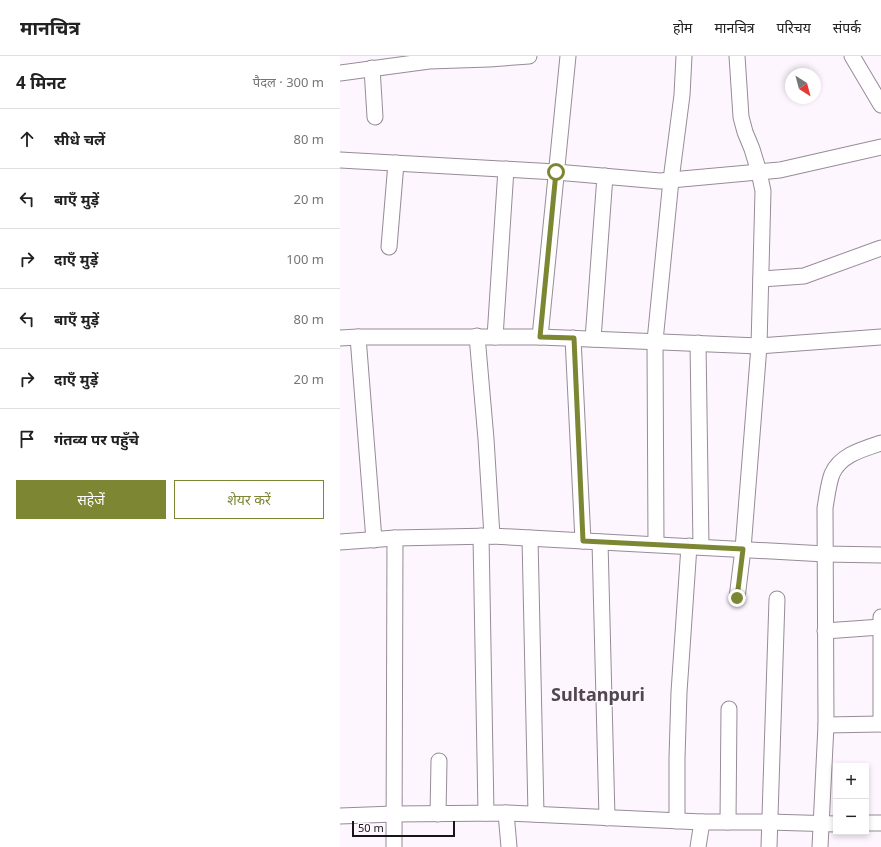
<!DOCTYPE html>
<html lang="hi">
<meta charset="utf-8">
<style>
:root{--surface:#fff;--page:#f6f6f6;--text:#222;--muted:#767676;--line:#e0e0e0;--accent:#7d8633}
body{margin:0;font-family:"Noto Sans","Noto Sans Devanagari",sans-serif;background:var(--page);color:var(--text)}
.controls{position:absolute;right:12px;bottom:12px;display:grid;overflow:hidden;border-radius:0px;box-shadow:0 2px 6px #0003}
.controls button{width:36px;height:36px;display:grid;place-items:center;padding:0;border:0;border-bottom:1px solid var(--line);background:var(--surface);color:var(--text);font:20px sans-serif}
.compass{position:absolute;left:445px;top:12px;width:36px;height:36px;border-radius:50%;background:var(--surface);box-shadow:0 2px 6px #0003;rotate:144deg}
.scale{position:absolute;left:12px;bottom:10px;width:103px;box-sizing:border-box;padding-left:4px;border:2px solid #181418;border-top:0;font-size:11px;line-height:14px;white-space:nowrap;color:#181418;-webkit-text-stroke:3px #fdf6fe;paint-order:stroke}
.stop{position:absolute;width:12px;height:12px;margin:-9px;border:3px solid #7d8633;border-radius:50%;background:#fff}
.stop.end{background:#7d8633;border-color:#fff;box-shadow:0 1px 4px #0008}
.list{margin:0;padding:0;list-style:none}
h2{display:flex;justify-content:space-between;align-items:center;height:52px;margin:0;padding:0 16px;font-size:17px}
h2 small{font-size:13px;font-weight:400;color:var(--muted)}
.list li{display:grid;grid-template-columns:26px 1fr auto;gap:12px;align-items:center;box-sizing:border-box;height:60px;padding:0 16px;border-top:1px solid var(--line)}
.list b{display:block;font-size:15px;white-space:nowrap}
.list em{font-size:13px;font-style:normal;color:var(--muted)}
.actions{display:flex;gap:8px;padding:12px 16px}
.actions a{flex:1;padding:9px 0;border:1px solid var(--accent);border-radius:0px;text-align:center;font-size:14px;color:var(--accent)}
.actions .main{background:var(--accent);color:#fff}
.icon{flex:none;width:22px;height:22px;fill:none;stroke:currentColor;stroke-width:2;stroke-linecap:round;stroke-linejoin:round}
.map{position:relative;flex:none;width:541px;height:791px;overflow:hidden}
header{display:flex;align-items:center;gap:24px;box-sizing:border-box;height:56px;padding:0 20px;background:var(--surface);border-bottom:1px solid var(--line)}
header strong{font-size:19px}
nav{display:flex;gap:22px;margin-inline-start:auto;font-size:14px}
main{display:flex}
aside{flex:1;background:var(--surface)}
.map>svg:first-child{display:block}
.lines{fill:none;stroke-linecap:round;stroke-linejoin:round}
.street-casing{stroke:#978b97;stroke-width:17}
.street{stroke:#fff;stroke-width:15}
.route{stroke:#7d8633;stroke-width:5}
.labels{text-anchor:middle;stroke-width:3;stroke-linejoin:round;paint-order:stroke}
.district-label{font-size:18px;font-weight:bold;fill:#514751;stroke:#fdf6fe}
</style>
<header>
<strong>मानचित्र</strong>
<nav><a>होम</a><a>मानचित्र</a><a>परिचय</a><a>संपर्क</a></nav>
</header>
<main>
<aside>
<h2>4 मिनट<small>पैदल · 300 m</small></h2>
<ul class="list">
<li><svg class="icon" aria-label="ahead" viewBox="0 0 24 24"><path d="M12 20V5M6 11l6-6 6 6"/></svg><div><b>सीधे चलें</b></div><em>80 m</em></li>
<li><svg class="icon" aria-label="left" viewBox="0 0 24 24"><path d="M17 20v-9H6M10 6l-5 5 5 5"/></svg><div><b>बाएँ मुड़ें</b></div><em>20 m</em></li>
<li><svg class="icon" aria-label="right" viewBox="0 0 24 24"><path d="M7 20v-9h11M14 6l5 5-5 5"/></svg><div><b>दाएँ मुड़ें</b></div><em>100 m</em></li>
<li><svg class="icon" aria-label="left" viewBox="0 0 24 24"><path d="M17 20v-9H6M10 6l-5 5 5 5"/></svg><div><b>बाएँ मुड़ें</b></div><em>80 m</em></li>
<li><svg class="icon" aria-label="right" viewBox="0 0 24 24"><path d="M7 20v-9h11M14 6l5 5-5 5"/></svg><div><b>दाएँ मुड़ें</b></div><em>20 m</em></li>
<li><svg class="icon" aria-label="arrive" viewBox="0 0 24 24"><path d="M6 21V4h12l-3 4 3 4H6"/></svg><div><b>गंतव्य पर पहुँचे</b></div></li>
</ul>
<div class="actions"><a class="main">सहेजें</a><a>शेयर करें</a></div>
</aside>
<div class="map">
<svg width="541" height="791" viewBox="0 0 541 791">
<rect width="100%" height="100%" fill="#fdf6fe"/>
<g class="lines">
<defs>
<g id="street">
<path d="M397,0L401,61L405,76L412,93L419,116L423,135L419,290L403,493L397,542"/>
<path d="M512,0L541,49"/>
<path d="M32,12L35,61"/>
<path d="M0,17L89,5L149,3L189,0"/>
<path d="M0,104L216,116L320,125L440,114L541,91"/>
<path d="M49,191L56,107"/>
<path d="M421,223L464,220L541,192"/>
<path d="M137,280L146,383L152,480"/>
<path d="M18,281L34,484"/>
<path d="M155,281L166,113"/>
<path d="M200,281L228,0"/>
<path d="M0,282L18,281H200L419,290L541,281"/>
<path d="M233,282L243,485"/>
<path d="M253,283L265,120"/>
<path d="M358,287L361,491"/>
<path d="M141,480L146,757"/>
<path d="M190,482L196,758"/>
<path d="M0,486L55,482L152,480L485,498L541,499"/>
<path d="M260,486L267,762"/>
<path d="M316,488L315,285L331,124L342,39L344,0"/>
<path d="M485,575L541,571"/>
<path d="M541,668V561"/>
<path d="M486,669L541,668"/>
<path d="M166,757L169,791"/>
<path d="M98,758L99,705"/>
<path d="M0,760L54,758L166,757L362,766H429L496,768"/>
<path d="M337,765V702L339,636L349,490"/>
<path d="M388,766L389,653"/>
<path d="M526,767H541"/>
<path d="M54,791L55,482"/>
<path d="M358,791L362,766"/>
<path d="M429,791L437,543"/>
<path d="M480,791L486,669L485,452C487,441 488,429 492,418C500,399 523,393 541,387"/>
</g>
</defs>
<use href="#street" class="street-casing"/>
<use href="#street" class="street"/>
</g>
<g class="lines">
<path class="route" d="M216,116L200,281L234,282L243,485L403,493L397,542"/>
</g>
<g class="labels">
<g class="district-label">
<text x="258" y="645">Sultanpuri</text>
</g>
</g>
</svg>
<div class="controls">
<button>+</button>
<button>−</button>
</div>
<svg class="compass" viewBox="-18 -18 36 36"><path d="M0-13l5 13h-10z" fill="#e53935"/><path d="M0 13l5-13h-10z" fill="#767676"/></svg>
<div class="scale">50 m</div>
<div class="stop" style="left:216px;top:116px"></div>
<div class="stop end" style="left:397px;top:542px"></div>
</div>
</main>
